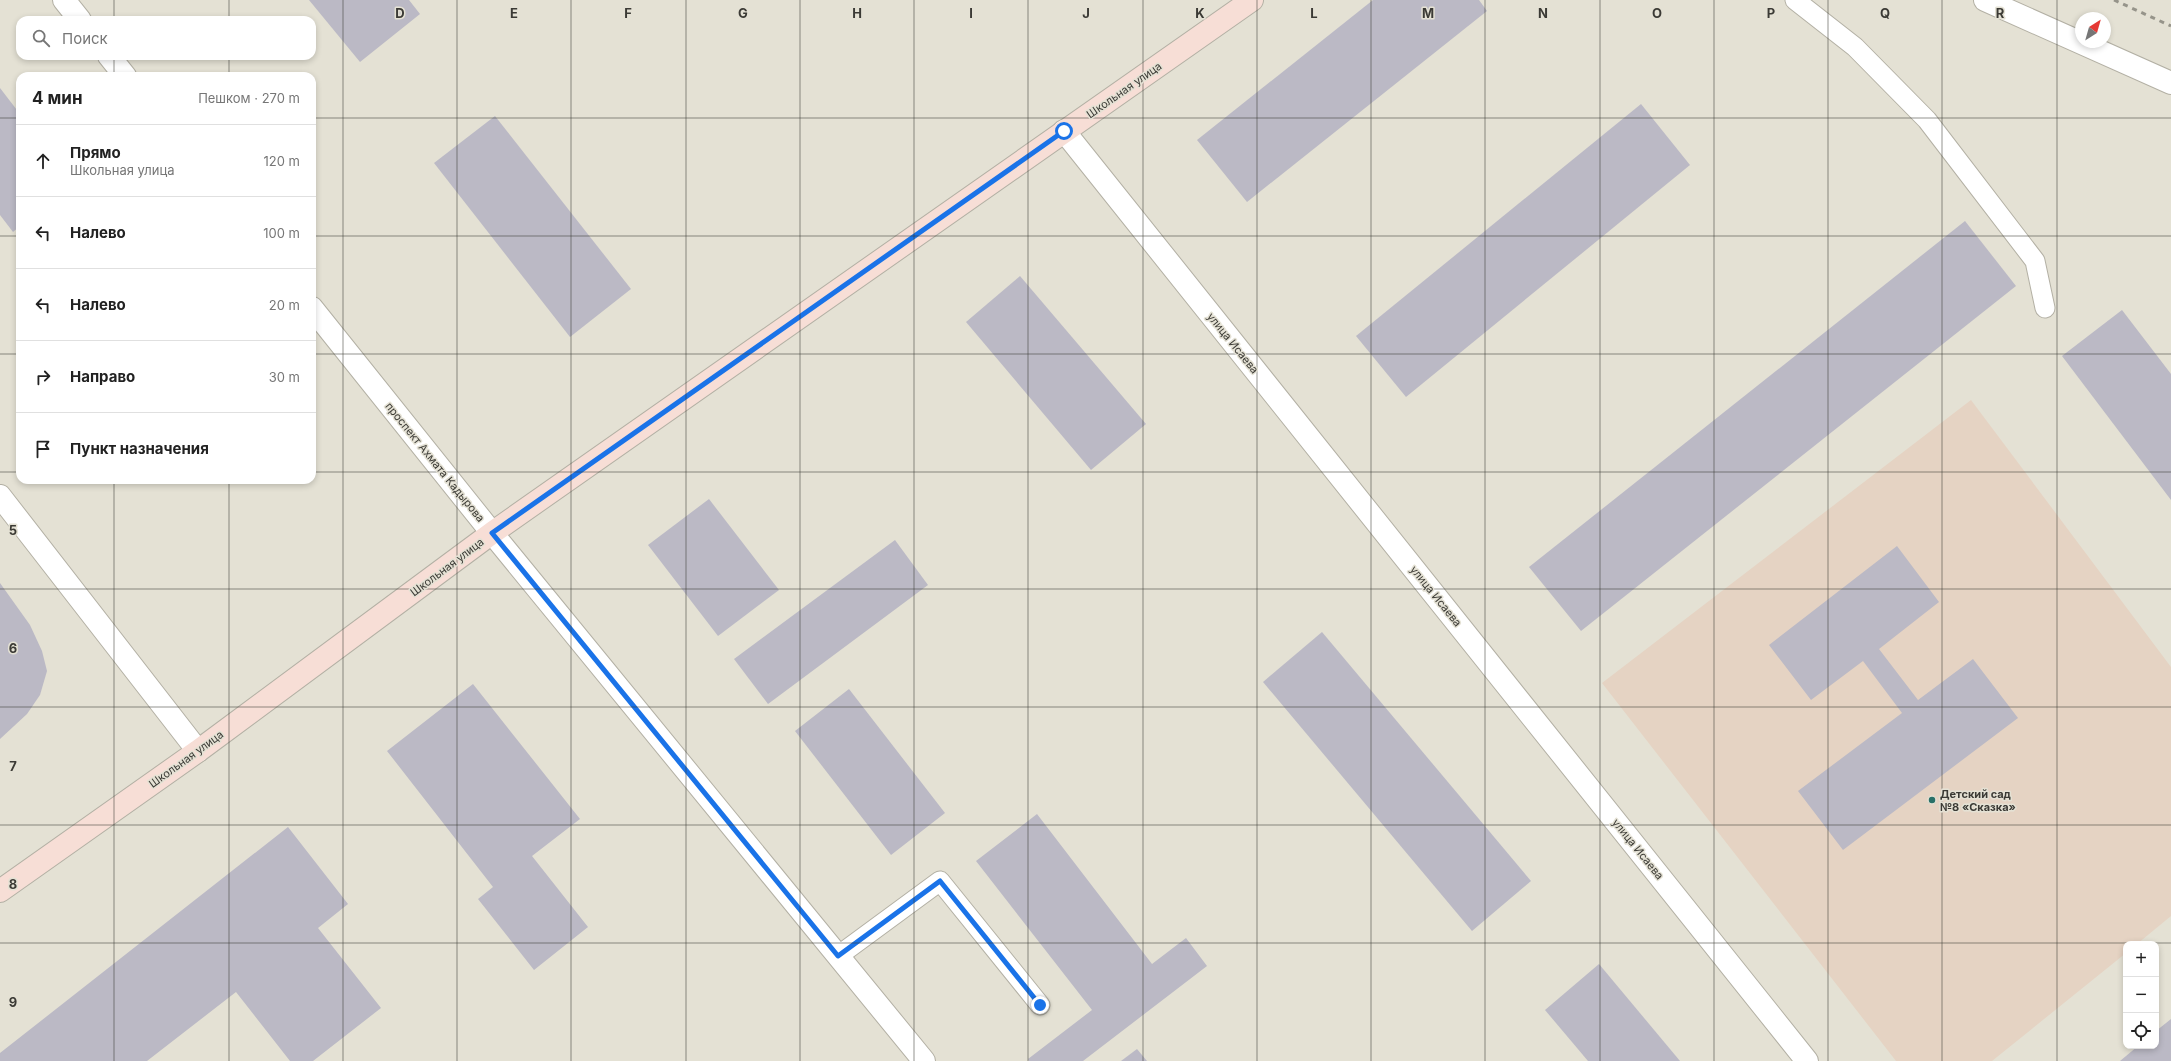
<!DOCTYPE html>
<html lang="ru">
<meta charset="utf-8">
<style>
:root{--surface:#fff;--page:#f2f2f2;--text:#222;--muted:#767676;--line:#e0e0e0}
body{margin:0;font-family:Inter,sans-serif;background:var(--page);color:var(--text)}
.controls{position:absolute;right:12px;bottom:12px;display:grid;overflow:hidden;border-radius:8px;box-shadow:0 2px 6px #0003}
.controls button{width:36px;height:36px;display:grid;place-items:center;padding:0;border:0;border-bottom:1px solid var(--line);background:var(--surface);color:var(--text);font:20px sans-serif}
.compass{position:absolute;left:2075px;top:12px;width:36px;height:36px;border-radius:50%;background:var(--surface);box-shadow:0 2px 6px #0003;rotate:37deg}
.stop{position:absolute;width:12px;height:12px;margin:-9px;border:3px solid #1a73e8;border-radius:50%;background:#fff}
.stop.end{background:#1a73e8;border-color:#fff;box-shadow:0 1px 4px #0008}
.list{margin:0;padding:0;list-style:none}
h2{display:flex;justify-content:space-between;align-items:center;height:52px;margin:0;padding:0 16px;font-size:17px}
h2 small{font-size:13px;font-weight:400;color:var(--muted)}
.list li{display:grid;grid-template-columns:26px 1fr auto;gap:12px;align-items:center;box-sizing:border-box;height:72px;padding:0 16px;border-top:1px solid var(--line)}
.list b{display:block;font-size:15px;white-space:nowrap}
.list p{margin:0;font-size:13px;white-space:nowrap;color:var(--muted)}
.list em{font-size:13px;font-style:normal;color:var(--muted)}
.icon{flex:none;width:22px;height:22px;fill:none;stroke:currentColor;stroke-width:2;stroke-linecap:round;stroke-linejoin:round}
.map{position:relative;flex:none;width:2171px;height:1061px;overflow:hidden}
.search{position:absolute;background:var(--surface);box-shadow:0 2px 6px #0003;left:16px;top:16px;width:300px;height:44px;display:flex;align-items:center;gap:10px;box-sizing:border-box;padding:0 14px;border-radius:12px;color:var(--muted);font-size:15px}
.panel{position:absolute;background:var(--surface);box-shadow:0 2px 6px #0003;left:16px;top:72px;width:300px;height:412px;border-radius:12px}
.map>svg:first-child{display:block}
.education{fill:#e5d3c3}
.building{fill:#bbb9c5}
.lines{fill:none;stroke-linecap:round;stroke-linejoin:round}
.lane-casing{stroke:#b3b0a4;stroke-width:21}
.street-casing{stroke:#b3b0a4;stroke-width:24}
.secondary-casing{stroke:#b3b0a4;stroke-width:24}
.lane{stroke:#fff;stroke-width:19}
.street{stroke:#fff;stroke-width:22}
.secondary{stroke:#f7ded6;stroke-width:22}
.rail{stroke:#96948a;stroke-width:3;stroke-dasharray:5 5;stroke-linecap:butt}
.route{stroke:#1a73e8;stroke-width:5}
.grid{fill:none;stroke:#3b3a35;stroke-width:1;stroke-opacity:0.55}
.poi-dot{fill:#287068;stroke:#e4e1d4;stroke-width:1.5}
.labels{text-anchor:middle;stroke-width:3;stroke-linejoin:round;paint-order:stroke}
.street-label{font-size:11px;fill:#3b3a35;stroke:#e4e1d4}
.poi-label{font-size:11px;font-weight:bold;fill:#3b3a35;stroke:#e4e1d4;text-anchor:start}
.grid-label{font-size:13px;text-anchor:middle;font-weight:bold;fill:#3b3a35;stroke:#e4e1d4;stroke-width:3;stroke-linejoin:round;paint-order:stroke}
</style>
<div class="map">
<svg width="2171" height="1061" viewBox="0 0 2171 1061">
<rect width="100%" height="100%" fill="#e4e1d4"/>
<path class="education" d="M1971,400L2171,667V916L2137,944H2126V953L1992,1061H1896L1602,683Z"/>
<g class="building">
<path d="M309,0H409L420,14L360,62Z"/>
<path d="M1373,0H1479L1487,11L1247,202L1197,140Z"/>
<path d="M0,88L20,114V226L13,232L0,215Z"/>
<path d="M1641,104L1690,165L1406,397L1356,336Z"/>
<path d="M495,116L631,289L570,337L434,163Z"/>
<path d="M1965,221L2016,286L1581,631L1529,567Z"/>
<path d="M1020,276L1146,424L1091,470L966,322Z"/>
<path d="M2122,310L2171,374V500L2062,356Z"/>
<path d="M709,499L779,590L718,636L648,545Z"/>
<path d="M895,540L928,585L768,704L734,659Z"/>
<path d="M1897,546L1939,602L1879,649L1918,700L1973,659L2018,718L1843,850L1798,791L1902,713L1863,661L1811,700L1769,645Z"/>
<path d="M0,583L30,625L42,651L47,671L40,695L27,714L0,739Z"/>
<path d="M1322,632L1531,881L1472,931L1263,682Z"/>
<path d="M473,684L580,819L532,856L588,927L534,970L478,899L493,887L387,751Z"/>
<path d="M849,689L945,813L891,855L795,731Z"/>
<path d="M1037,814L1152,964L1186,938L1207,966L1083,1061H1029L1028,1059L1092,1010L976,861Z"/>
<path d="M288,827L348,904L318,928L381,1008L313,1061H290L236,992L147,1061H0V1053Z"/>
<path d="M1599,964L1680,1061H1588L1545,1010Z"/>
<path d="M2171,1019V1061H2120L2138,1046H2156V1031Z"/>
<path d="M1137,1049L1147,1061H1121Z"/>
</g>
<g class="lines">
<defs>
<g id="lane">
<path d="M1795,0L1855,47L1927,120L2035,261L2045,308"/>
<path d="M838,956L940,881L1040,1005"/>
</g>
<g id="street">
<path d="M64,0L80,20"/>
<path d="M1985,0L2171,83"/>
<path d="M109,56L125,76"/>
<path d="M1064,131L1807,1061"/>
<path d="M312,308L492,533L924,1061"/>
<path d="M0,496L198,751"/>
</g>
<path id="secondary" d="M0,891L198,751L492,533L1252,0"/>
</defs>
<use href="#lane" class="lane-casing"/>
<use href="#street" class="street-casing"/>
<use href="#secondary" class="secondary-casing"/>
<use href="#lane" class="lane"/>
<use href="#street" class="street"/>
<use href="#secondary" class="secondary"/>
<path class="rail" d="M2114,0L2171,26"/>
</g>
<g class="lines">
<path class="route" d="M1040,1005L940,881L838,956L492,533L1064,131"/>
</g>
<path class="grid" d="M114,0V20M229,0V20M343,0V1061M457,0V1061M571,0V1061M686,0V1061M800,0V1061M914,0V1061M1028,0V1061M1143,0V1061M1257,0V1061M1371,0V1061M1485,0V1061M1600,0V1061M1714,0V1061M1828,0V1061M1942,0V1061M2057,0V1061M114,56V76M229,56V76M0,118H20M312,118H2171M0,236H20M312,236H2171M0,354H20M312,354H2171M0,472H20M312,472H2171M114,480V1061M229,480V1061M0,589H2171M0,707H2171M0,825H2171M0,943H2171"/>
<circle class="poi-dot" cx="1932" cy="800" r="4"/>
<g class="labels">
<g class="street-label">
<text transform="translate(1124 90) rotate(-35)" y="4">Школьная улица</text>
<text transform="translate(1233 343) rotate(51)" y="4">улица Исаева</text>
<text transform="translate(435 462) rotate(51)" y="4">проспект Ахмата Кадырова</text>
<text transform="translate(447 567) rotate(-37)" y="4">Школьная улица</text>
<text transform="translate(1436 596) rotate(51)" y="4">улица Исаева</text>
<text transform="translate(186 759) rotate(-36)" y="4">Школьная улица</text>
<text transform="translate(1638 849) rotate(51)" y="4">улица Исаева</text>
</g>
<g class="poi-label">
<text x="1940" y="798">Детский сад<tspan x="1940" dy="13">№8 «Сказка»</tspan></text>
</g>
</g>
<g class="grid-label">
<text x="400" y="18">D</text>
<text x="514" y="18">E</text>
<text x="628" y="18">F</text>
<text x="743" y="18">G</text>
<text x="857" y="18">H</text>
<text x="971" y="18">I</text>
<text x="1086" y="18">J</text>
<text x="1200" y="18">K</text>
<text x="1314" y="18">L</text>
<text x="1428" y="18">M</text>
<text x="1543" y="18">N</text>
<text x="1657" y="18">O</text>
<text x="1771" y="18">P</text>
<text x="1885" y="18">Q</text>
<text x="2000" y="18">R</text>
<text x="13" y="535">5</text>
<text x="13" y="653">6</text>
<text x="13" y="771">7</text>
<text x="13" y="889">8</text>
<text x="13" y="1007">9</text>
</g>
</svg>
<div class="controls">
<button>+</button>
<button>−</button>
<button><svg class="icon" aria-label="locate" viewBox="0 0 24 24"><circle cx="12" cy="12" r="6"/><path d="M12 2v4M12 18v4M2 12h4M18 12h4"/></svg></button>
</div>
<svg class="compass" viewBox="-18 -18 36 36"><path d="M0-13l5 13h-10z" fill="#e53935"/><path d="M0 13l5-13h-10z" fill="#767676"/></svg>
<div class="stop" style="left:1064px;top:131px"></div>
<div class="stop end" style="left:1040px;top:1005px"></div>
<div class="search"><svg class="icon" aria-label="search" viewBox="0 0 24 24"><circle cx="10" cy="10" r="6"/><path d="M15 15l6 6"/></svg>Поиск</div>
<section class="panel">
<h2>4 мин<small>Пешком · 270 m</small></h2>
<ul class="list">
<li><svg class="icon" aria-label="ahead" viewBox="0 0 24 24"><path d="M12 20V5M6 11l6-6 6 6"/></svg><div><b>Прямо</b><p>Школьная улица</p></div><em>120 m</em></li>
<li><svg class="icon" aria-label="left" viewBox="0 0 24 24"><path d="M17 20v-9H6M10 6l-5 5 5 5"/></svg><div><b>Налево</b></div><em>100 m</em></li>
<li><svg class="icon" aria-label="left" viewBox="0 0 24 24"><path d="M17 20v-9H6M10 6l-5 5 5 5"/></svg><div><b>Налево</b></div><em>20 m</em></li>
<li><svg class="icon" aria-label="right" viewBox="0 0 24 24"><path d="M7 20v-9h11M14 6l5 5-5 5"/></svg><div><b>Направо</b></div><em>30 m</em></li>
<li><svg class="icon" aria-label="arrive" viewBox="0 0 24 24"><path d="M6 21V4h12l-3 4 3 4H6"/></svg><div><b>Пункт назначения</b></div></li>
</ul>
</section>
</div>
